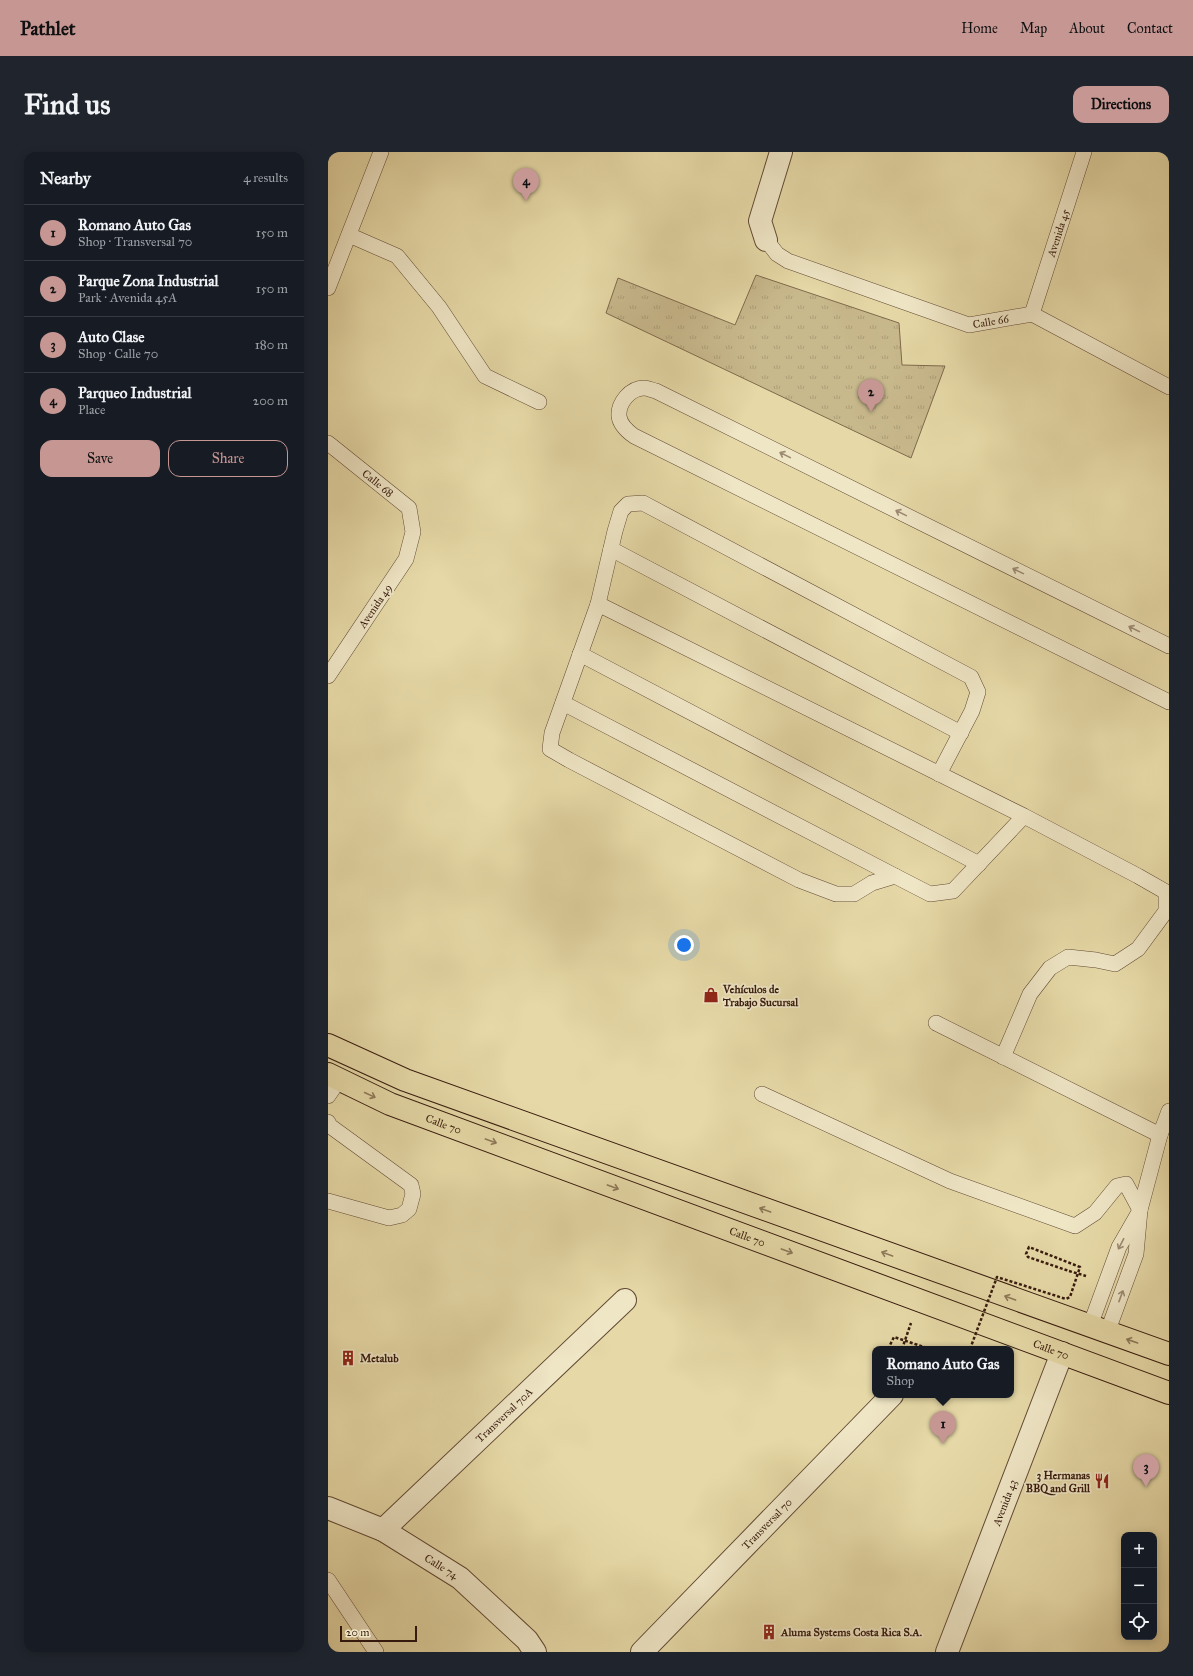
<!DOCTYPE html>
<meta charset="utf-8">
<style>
:root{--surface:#171b24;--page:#20242c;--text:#f1f3f6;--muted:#9ea1a6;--line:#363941;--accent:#c59692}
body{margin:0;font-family:"IM FELL Great Primer",serif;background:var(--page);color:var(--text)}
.controls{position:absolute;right:12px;bottom:12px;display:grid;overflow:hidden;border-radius:8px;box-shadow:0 2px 10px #0003}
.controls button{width:36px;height:36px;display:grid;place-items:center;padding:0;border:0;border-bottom:1px solid var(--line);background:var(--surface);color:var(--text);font:20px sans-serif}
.scale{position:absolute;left:12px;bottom:10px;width:77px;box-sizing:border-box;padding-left:4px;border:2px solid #361a0d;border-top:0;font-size:11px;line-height:14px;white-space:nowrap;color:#361a0d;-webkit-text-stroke:3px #efe6c6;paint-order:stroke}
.you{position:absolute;left:356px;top:793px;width:14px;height:14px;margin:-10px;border:3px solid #fff;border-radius:50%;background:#1a73e8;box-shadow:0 0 0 6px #1a73e833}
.badge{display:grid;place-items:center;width:26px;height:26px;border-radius:50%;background:var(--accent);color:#111;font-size:13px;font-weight:700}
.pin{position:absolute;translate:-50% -33px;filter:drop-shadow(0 1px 2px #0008)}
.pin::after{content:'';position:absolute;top:21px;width:14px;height:12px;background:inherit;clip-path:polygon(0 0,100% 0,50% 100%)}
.popup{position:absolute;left:544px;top:1194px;width:142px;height:52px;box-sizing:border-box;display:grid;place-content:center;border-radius:8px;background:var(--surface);filter:drop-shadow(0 1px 3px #0005);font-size:13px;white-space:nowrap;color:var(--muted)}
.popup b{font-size:15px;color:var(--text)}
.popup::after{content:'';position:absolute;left:50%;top:100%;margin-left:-8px;border:8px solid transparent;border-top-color:var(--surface)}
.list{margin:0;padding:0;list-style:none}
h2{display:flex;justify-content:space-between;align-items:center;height:52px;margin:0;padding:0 16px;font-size:17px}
h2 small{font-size:13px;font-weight:400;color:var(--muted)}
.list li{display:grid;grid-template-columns:26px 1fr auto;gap:12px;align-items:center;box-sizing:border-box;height:56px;padding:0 16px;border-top:1px solid var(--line)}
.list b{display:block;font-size:15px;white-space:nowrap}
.list p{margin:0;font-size:13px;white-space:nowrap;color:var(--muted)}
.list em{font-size:13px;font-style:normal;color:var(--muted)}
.actions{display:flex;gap:8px;padding:12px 16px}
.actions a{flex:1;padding:9px 0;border:1px solid var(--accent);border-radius:12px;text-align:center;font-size:14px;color:var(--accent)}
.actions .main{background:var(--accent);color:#111}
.icon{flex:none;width:22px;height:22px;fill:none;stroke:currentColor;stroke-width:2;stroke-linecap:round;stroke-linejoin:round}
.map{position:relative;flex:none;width:841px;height:1500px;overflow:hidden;border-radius:12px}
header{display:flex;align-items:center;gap:24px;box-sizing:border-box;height:56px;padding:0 20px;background:var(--accent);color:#111}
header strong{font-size:19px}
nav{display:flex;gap:22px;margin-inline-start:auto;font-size:14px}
.intro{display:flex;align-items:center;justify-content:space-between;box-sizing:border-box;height:96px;padding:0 24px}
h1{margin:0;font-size:28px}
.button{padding:10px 18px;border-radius:12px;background:var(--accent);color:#111;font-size:14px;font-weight:700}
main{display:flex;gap:24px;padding:0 24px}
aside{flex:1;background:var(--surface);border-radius:12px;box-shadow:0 2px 10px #0003}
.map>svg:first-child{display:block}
.park{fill:url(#park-tufts);stroke:#7f6a4d}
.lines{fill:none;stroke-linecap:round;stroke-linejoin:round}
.service-casing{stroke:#624a34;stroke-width:16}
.minor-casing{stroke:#624a34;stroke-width:24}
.primary-casing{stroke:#361a0d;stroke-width:24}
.path{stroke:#361a0d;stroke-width:2.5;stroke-dasharray:3 2;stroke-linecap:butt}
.service{stroke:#efe6c6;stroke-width:15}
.minor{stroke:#efe6c6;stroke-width:22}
.primary{stroke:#e6d9a7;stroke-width:22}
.path-bridge{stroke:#361a0d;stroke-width:2.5;stroke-dasharray:3 2;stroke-linecap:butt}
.oneway{stroke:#9c8a73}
.oneway2{stroke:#8e7a5a}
.labels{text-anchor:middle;stroke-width:3.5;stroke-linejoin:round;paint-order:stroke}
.street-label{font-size:11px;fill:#361a0d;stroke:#efe6c6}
.poi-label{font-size:11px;font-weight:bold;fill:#361a0d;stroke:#efe6c6;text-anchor:start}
</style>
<header>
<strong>Pathlet</strong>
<nav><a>Home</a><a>Map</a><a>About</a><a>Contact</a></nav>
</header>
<div class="intro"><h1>Find us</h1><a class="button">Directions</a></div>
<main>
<aside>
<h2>Nearby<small>4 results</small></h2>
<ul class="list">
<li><span class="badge">1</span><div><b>Romano Auto Gas</b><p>Shop · Transversal 70</p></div><em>150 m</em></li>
<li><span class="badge">2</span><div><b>Parque Zona Industrial</b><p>Park · Avenida 45A</p></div><em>150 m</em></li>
<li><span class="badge">3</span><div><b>Auto Clase</b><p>Shop · Calle 70</p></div><em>180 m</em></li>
<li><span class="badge">4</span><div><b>Parqueo Industrial</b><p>Place</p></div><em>200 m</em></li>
</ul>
<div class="actions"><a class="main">Save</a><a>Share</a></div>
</aside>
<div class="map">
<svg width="841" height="1500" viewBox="0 0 841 1500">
<defs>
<pattern id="park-tufts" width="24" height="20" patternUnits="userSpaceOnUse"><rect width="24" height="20" fill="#c8b98d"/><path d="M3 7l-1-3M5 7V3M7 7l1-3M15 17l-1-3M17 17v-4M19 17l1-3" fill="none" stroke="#ac9e78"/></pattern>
</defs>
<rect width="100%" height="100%" fill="#e6d9a7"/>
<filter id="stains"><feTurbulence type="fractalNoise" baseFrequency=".005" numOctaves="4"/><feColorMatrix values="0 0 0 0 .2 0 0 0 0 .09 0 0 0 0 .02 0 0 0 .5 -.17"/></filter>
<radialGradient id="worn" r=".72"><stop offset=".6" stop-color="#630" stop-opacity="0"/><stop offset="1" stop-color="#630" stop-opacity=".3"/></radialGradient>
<path class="park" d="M428,123L571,171L574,213L617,214L583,306L278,161L290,126L407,173Z"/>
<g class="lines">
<defs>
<g id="service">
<path d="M21,83L69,104L111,155L157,224L211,250"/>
<path id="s1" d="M438,88L449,102L460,109L641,173L704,162L841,235"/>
<path d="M0,136L53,0"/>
<path id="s2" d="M704,162L756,0"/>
<path id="s3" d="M0,291L81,356L85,380L78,407L0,524"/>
<path d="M283,397L633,581"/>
<path d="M270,452L287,379L293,359L300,352L315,351L643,525L650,540L644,559L611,622"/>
<path d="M841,494L328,239C324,238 319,236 316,236C302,236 290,251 291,264C292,273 299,279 306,284L841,550"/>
<path d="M252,502L651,712"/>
<path d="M235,551L567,724"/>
<path d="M608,871L832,983"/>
<path d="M675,905L702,842L722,816L740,805L768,808L787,812L810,797L838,759V740L810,724L696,664L270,452L224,581L222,597L241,608L471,728L508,742H526L544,731L567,724L602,742L625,739L696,664"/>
<path d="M434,942L622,1029L747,1074L767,1061L789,1034L798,1032L812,1058"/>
<path d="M0,944L11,928"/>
<path d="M0,970L2,974L83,1033L85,1042L81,1057L74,1063L61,1066L0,1049"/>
<path d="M762,1174L791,1095L810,1062"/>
<path d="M779,1181L808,1102L812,1058L832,983L841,959"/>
<path d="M0,1428L48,1500"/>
</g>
<g id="minor">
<path d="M438,88L432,69L453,0"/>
<path id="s4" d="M0,1356L55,1378L132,1426L199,1488L207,1500"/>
<path id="s5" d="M55,1378L297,1148"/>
<path id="s6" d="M314,1500L564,1243"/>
<path id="s7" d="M619,1500L734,1201"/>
</g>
<g id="primary">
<path d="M0,893L77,928L841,1202"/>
<path id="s8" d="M0,922L62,952L841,1241"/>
</g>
</defs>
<use href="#service" class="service-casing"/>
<use href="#minor" class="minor-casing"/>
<use href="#primary" class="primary-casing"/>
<g class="path">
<path d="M741,1119L758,1124"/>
<path d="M574,1197L583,1171"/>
</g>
<use href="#service" class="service"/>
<use href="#minor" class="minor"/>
<use href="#primary" class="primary"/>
<g class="path-bridge">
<path d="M560,1197L566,1185L602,1197"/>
<path d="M642,1197L669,1125L738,1147L742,1145L752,1115L701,1095L698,1102L700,1105L741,1119"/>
</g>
</g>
<defs><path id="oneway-shaft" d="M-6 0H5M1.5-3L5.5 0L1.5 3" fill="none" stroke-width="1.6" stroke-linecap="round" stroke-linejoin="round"/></defs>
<g class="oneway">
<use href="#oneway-shaft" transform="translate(457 303) rotate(-154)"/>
<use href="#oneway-shaft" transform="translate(573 361) rotate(-154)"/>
<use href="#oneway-shaft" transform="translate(690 419) rotate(-154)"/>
<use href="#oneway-shaft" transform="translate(806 477) rotate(-154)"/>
<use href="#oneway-shaft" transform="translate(793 1092) rotate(117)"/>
<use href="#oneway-shaft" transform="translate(793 1144) rotate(-70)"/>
</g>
<g class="oneway2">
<use href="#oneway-shaft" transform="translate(42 943) rotate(25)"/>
<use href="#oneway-shaft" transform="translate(163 989) rotate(20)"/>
<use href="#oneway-shaft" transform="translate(285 1035) rotate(20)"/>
<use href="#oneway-shaft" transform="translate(437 1058) rotate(-160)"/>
<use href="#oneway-shaft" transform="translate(459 1099) rotate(20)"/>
<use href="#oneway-shaft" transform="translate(559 1102) rotate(-160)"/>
<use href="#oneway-shaft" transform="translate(682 1146) rotate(-160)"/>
<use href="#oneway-shaft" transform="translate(804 1189) rotate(-161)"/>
</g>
<defs>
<symbol id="shop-bare" viewBox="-9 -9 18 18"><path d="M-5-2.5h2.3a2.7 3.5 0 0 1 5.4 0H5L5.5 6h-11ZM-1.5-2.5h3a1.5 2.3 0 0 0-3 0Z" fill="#8f2418" stroke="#efe6c6" stroke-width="2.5" paint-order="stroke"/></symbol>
<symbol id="building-bare" viewBox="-9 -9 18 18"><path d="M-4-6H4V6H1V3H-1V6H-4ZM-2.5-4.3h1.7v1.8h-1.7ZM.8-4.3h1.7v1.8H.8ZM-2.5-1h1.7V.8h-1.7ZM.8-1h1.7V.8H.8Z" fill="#8f2418" stroke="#efe6c6" stroke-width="2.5" paint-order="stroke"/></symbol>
<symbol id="restaurant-bare" viewBox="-9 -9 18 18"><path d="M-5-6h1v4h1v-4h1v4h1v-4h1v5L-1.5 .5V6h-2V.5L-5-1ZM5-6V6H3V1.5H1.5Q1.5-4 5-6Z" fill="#8f2418" stroke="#efe6c6" stroke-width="2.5" paint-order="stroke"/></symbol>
</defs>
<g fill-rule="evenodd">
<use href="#shop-bare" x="372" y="832" width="22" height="22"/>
<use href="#building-bare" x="9" y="1195" width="22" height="22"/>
<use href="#restaurant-bare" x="763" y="1318" width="22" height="22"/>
<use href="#building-bare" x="430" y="1469" width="22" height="22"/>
</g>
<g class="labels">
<g class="street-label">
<text dy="4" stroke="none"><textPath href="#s2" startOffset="85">Avenida 45</textPath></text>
<text dy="4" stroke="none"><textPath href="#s1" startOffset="245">Calle 66</textPath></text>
<text dy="4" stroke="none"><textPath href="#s3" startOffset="64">Calle 68</textPath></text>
<text transform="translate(47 454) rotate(-56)" y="4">Avenida 49</text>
<text dy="4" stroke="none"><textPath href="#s8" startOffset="126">Calle 70</textPath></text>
<text dy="4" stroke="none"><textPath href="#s8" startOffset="450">Calle 70</textPath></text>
<text dy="4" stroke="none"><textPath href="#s8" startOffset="774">Calle 70</textPath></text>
<text dy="4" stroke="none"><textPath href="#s5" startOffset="167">Transversal 70A</textPath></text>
<text dy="4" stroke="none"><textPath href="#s7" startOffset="160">Avenida 43</textPath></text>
<text dy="4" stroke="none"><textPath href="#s6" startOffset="179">Transversal 70</textPath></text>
<text dy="4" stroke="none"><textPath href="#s4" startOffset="128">Calle 74</textPath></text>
</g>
<g class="poi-label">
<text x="395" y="841">Vehículos de<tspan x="395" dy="13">Trabajo Sucursal</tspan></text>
<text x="32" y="1210">Metalub</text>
<text x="762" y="1327" text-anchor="end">3 Hermanas<tspan x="762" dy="13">BBQ and Grill</tspan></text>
<text x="453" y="1484">Aluma Systems Costa Rica S.A.</text>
</g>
</g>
<rect width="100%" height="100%" filter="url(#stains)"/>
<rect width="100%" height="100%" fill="url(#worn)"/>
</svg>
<div class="controls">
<button>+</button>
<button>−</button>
<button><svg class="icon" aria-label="locate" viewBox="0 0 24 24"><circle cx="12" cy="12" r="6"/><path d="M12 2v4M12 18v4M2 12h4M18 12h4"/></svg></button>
</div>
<div class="scale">20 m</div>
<div class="you"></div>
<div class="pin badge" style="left:615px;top:1292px">1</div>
<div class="popup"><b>Romano Auto Gas</b>Shop</div>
<div class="pin badge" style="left:543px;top:260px">2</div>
<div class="pin badge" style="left:818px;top:1335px">3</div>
<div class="pin badge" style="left:198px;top:49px">4</div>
</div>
</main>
